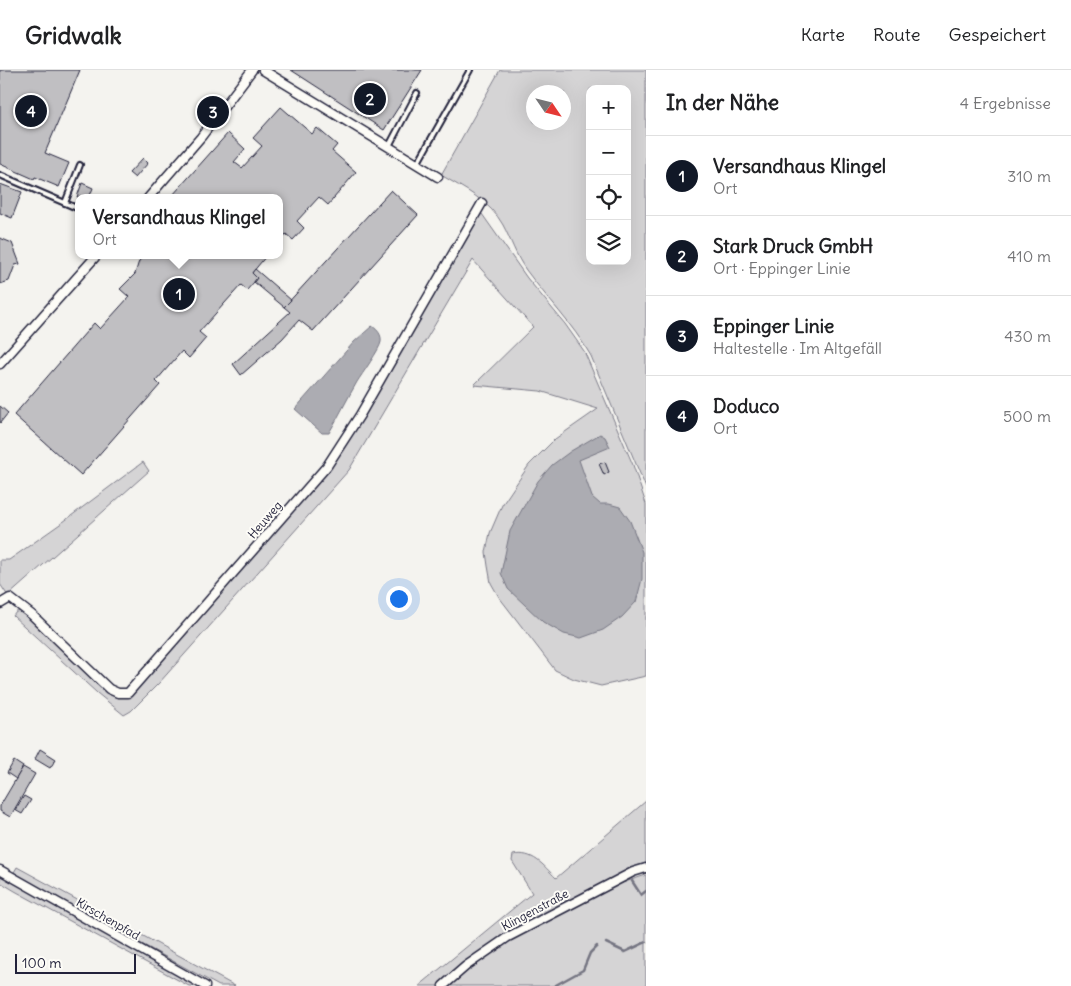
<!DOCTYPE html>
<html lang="de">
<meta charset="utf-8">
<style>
:root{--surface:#fff;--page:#f6f6f6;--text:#202124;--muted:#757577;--line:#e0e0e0;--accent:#111827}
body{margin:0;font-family:Delius,sans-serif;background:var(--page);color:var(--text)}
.controls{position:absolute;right:15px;top:15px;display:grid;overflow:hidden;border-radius:10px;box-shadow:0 5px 20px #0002}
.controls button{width:45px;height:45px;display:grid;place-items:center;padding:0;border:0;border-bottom:1px solid var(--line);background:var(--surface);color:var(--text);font:25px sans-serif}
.compass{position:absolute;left:526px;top:15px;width:45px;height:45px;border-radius:50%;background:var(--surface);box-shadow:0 5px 20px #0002;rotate:125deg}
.scale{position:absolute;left:15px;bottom:12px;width:121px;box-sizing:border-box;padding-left:5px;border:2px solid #22223b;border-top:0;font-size:14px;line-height:18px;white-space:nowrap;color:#22223b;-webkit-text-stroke:4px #fdfcf7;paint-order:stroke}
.you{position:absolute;left:398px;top:528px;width:18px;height:18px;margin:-12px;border:4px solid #fff;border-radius:50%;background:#1a73e8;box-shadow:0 0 0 8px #1a73e833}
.badge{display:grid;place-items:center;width:32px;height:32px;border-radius:50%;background:var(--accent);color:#fff;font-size:16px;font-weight:700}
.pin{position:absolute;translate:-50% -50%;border:2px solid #fff;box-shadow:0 1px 5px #0006}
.popup{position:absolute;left:75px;top:124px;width:208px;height:65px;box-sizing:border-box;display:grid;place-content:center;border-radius:10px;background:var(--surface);filter:drop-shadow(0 1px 4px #0005);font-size:16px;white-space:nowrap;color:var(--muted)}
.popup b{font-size:19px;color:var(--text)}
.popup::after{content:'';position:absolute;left:50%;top:100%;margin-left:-10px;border:10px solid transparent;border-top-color:var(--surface)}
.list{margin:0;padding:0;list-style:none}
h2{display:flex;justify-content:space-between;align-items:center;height:65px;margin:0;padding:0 20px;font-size:21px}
h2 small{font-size:16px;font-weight:400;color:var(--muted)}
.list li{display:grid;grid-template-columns:32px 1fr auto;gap:15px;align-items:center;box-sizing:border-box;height:80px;padding:0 20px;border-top:1px solid var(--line)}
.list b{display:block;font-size:19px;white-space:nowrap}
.list p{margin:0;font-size:16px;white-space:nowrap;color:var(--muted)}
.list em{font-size:16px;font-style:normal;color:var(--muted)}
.icon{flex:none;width:28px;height:28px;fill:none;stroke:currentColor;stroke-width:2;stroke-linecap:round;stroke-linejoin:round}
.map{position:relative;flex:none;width:646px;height:916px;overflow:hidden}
header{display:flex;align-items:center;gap:30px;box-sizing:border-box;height:70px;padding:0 25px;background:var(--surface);border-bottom:1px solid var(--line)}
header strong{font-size:24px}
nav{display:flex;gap:28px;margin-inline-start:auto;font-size:18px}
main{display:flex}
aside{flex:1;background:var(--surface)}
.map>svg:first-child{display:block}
.green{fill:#d5d4d5;stroke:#7c7b88;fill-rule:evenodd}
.water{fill:#acacb2;stroke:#757582}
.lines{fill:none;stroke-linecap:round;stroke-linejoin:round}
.stream{stroke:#757582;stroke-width:2.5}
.building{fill:#c0bfc2;stroke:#22223b}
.service-casing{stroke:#22223b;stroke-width:8}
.minor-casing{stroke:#22223b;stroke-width:11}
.service{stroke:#fdfcf7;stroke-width:4}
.minor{stroke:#fdfcf7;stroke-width:8}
.labels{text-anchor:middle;stroke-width:4;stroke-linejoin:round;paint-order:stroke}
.street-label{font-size:12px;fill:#22223b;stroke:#fdfcf7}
</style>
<header>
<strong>Gridwalk</strong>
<nav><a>Karte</a><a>Route</a><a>Gespeichert</a></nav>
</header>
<main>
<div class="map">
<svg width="646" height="916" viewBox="0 0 646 916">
<rect width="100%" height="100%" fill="#f4f3ef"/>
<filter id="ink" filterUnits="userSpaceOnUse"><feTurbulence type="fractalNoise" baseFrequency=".02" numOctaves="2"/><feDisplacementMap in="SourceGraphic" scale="10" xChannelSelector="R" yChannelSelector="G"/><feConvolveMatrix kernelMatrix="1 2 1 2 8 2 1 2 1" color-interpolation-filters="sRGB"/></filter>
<g filter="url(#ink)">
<g class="green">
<path d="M500,0H646V418L591,286C572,253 548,230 526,200C516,186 511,170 503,155C490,131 464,119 441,105ZM590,19H627V191H590ZM534,22H564V52H534Z"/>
<path d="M482,144L527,208L565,254L584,281L633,395L646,434V606L601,616L574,609L555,600L499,527L491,513L488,496L486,482L490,463L502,435L529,395L555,369L598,339L540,321L474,315L533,257L473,190L349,400L159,613L131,641L124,645L97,623L13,546L16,542L22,541L40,556L109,622L118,627L132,625L329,397L364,347L478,146Z"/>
<path d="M143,392L149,401L8,526L0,514V490H9L63,452Z"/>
<path d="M646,731V796L465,894L438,916H419L532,823L512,791L513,785C533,781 543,795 556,808Z"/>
<path d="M17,797L233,915L235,916H219L13,804Z"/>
<path d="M0,803L206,916H189L15,821L0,812Z"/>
<path d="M646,805V916H449L469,899L506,870L613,816Z"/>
</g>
<g class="water">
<path d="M372,256C378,260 382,265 381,272C380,279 362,304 357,312C347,329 339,346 329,363H322L295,339L354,272Z"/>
<path d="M600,364L605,367L610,377L579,390L592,427L600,434H609L620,437L630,451L642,482V509L636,532L622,547L603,560L581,568L564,564L543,552L508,519L501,503L510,461L538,411L552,395L571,381Z"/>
</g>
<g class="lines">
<g class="stream">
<path d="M632,811L641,825L646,821"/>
<path d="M606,873L625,882L646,872"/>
<path d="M554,916L583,900L590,883L597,876"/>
</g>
</g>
<g class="building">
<path d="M0,0H80L45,83L69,93L59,117L35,107L34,109L0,94Z"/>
<path d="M291,0H422L384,60Z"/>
<path d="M281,37L312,64L317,58L337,75L332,81L356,102L328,135L319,127L297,151L304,158L293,170L286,164L279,172V128H174L172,126L228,63L245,79L234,92L242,98L262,76L253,68Z"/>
<path d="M143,88L148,93L135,108L129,103Z"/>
<path d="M82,113L93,118L89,128L77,127Z"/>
<path d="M0,114L22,122L12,148L0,143Z"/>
<path d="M391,120L418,145L313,261L299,250L282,269L241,305L233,294L290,242L284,237Z"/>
<path d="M0,168L12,173L20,194L15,195L9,211L0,214Z"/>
<path d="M145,185H267L252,203L257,208L254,212L247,220L241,215L199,262L206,268L189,288L182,281L156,311L160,315L81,405L14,345L94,253L100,259L129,227L120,219L135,204L139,191Z"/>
<path d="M255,199L291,230L284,237L254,212L257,208L252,203Z"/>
<path d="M0,336L8,343L0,353Z"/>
<path d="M605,392L609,402L604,405L599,394Z"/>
<path d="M40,679L56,689L50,698L35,689Z"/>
<path d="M14,691L23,697L16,709L7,703Z"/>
<path d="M23,697L35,704L10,747L0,741V736Z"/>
<path d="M24,726L31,730L22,744L15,740Z"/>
</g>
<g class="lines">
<defs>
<g id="service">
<path d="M389,76L417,23"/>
<path d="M417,94L470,0"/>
<path d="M0,105L79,139"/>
<path d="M65,133L80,95"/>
</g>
<g id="minor">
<path d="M263,0L438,107"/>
<path d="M148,128L201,67L252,0"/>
<path d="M0,294L97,185"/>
<path d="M0,534L10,528L32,545L109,619L118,623H128L327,396L360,345L482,133"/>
<path d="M0,800L205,916"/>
<path d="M443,916L466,896L508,867L633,802L646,798"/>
</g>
</defs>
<use href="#service" class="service-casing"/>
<use href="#minor" class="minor-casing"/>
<use href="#service" class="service"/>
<use href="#minor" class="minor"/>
</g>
</g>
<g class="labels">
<g class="street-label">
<text transform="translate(265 450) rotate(-49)" y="4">Heuweg</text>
<text transform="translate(535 840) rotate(-28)" y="4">Klingenstraße</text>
<text transform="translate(108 849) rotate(30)" y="4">Kirschenpfad</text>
</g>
</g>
</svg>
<div class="controls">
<button>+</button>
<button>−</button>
<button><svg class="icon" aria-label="locate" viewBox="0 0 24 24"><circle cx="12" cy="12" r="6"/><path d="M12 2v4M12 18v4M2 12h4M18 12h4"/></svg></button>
<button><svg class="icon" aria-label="layers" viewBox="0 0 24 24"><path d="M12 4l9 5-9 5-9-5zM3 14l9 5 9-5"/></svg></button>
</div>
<svg class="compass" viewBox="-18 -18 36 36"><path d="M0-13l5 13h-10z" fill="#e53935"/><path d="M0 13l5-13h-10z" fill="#757577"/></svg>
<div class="scale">100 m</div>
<div class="you"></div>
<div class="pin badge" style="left:179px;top:224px">1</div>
<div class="popup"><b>Versandhaus Klingel</b>Ort</div>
<div class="pin badge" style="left:370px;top:29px">2</div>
<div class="pin badge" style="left:213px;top:42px">3</div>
<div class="pin badge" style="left:31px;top:41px">4</div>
</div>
<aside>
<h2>In der Nähe<small>4 Ergebnisse</small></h2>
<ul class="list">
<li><span class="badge">1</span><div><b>Versandhaus Klingel</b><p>Ort</p></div><em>310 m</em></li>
<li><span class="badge">2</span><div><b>Stark Druck GmbH</b><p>Ort · Eppinger Linie</p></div><em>410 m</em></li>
<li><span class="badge">3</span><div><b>Eppinger Linie</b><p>Haltestelle · Im Altgefäll</p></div><em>430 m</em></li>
<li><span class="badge">4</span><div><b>Doduco</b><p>Ort</p></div><em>500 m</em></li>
</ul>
</aside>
</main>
